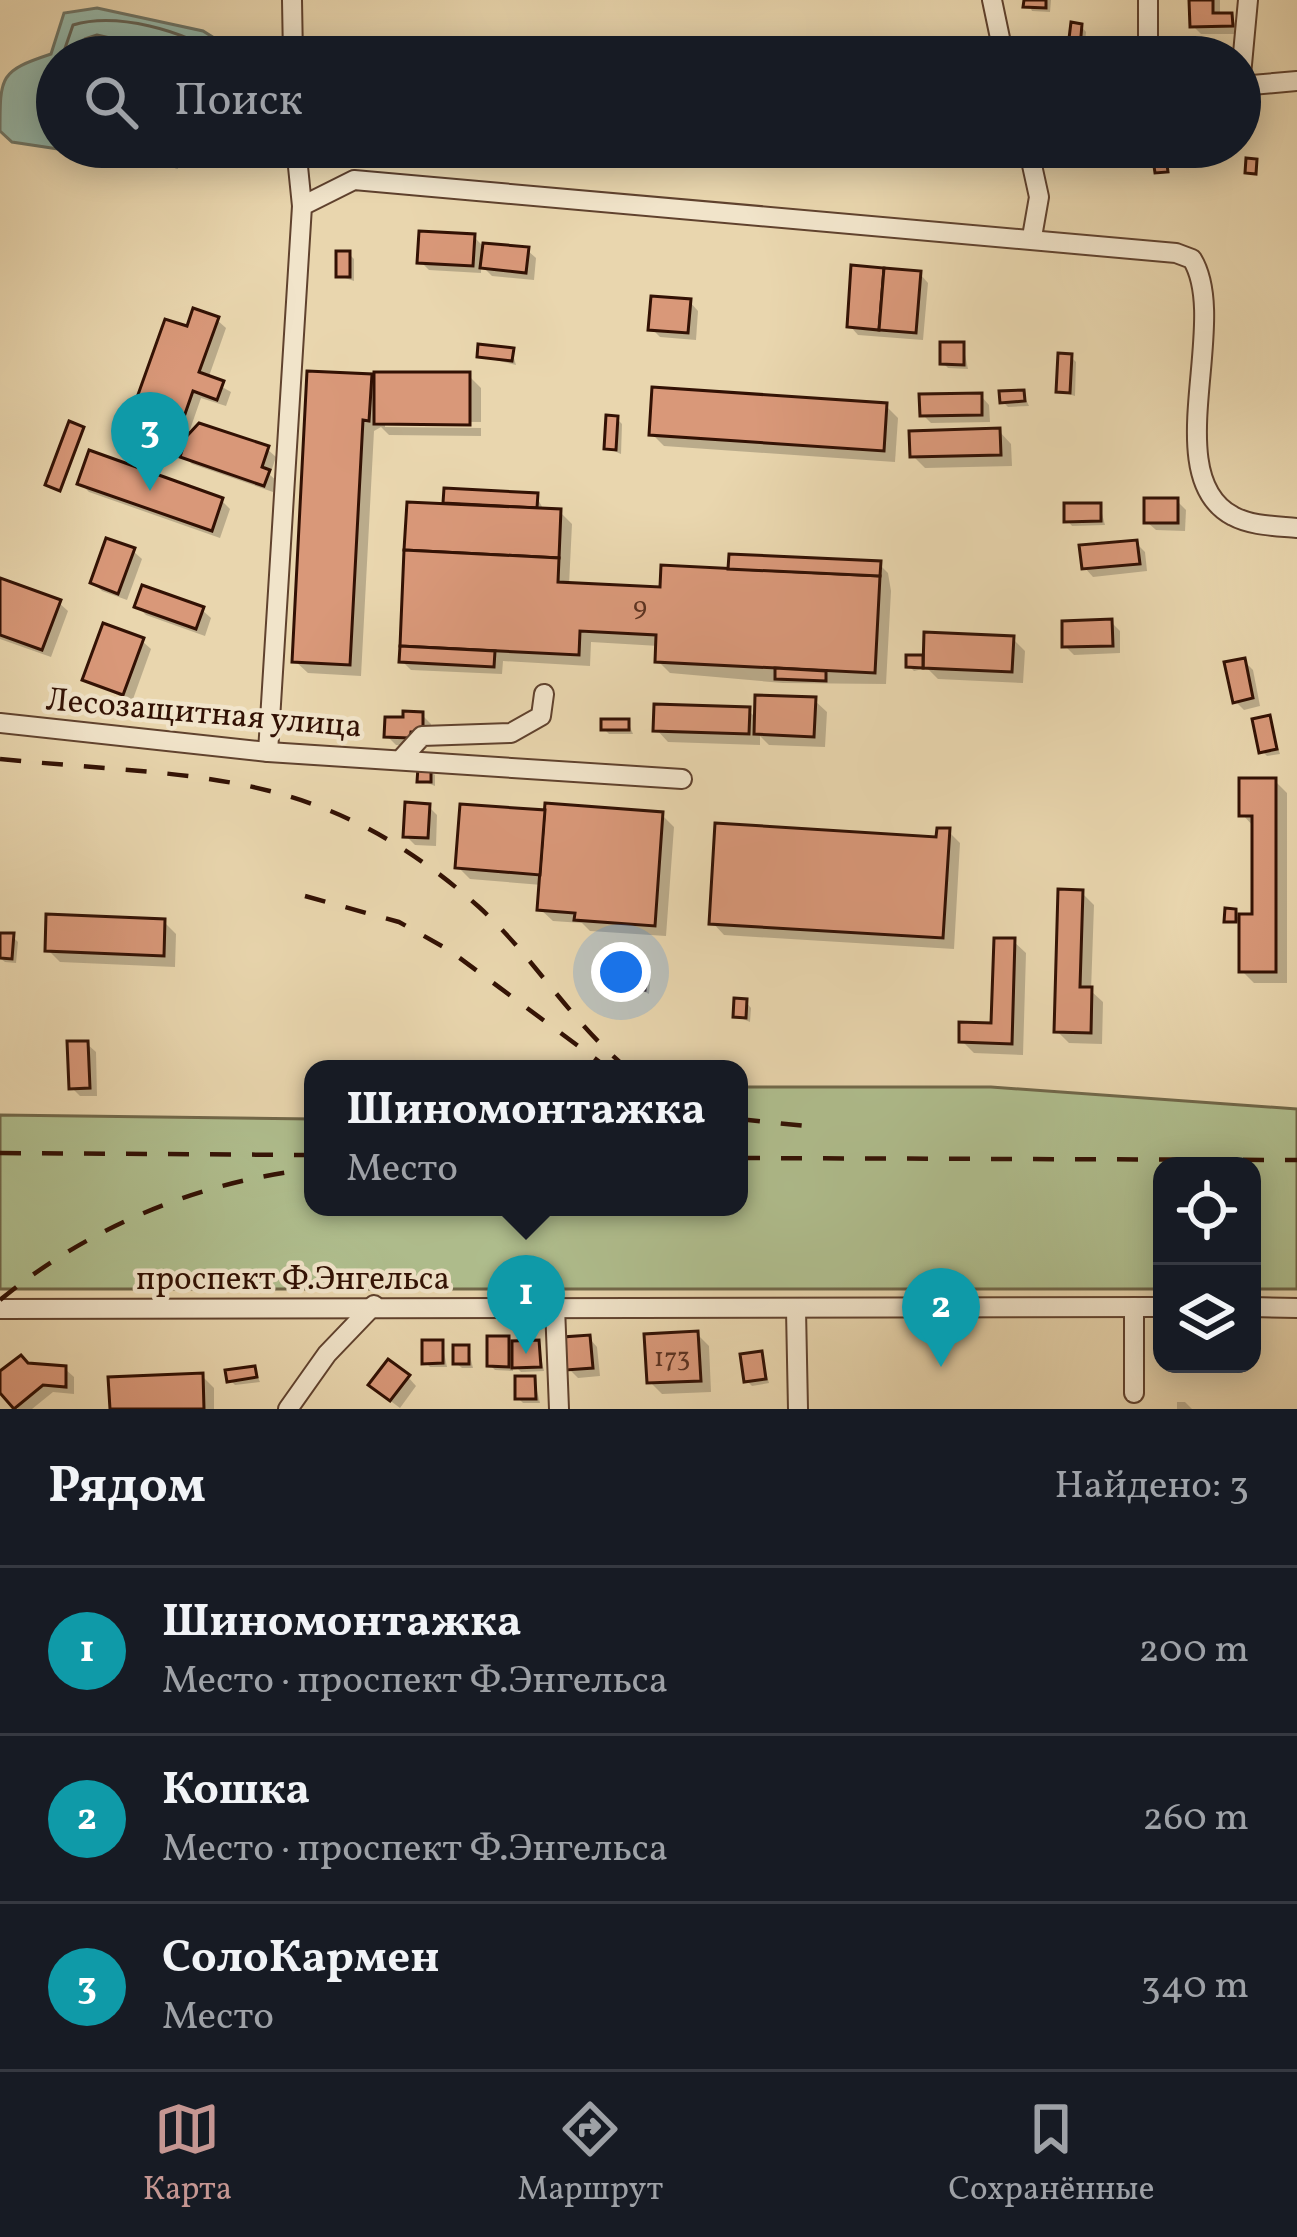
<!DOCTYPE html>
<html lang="ru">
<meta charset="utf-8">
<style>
:root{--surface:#171b24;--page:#242831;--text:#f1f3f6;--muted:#9ea1a6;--line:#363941;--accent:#c59692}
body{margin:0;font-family:Vollkorn,serif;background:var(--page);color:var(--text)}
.controls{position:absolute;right:36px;bottom:36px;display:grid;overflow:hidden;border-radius:24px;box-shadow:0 6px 30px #0003}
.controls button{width:108px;height:108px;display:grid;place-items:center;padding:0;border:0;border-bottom:3px solid var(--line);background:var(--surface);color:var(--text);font:60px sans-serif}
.you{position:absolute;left:621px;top:972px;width:42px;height:42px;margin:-30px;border:9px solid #fff;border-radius:50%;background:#1a73e8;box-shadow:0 0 0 18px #1a73e833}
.badge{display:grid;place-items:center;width:78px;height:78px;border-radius:50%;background:var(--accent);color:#fff;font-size:39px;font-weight:700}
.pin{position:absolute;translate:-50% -99px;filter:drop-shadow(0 3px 6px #0008)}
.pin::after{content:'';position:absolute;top:63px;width:42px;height:36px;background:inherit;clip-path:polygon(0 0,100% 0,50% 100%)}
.popup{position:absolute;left:304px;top:1060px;width:444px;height:156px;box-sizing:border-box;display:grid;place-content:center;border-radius:24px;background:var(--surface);filter:drop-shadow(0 3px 9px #0005);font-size:39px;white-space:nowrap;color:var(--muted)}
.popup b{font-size:45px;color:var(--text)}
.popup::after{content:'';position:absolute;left:50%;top:100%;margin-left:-24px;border:24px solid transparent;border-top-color:var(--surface)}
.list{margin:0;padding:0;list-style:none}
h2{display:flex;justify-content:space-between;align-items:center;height:156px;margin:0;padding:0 48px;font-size:51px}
h2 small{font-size:39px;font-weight:400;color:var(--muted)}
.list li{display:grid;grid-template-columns:78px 1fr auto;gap:36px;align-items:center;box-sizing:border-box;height:168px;padding:0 48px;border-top:3px solid var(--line)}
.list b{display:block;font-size:45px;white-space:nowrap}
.list p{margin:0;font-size:39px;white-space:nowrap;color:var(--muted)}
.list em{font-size:39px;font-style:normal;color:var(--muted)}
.icon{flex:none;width:66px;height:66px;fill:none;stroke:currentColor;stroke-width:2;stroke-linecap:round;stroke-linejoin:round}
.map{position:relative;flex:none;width:1297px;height:1409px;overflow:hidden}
.search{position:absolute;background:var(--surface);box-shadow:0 6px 30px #0003;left:36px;right:36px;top:36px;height:132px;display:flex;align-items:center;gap:30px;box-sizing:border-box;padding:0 42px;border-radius:66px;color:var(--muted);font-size:45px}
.sheet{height:660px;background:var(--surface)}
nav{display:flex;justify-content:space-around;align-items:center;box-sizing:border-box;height:168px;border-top:3px solid var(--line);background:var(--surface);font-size:33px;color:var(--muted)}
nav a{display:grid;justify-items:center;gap:6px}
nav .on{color:var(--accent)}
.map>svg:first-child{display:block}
.green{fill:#b0bf8f;stroke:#71684a;stroke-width:3}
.water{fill:#97b9aa;stroke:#6f7668;stroke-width:3}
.shadow{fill:#0003}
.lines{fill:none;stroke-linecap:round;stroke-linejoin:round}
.shore{stroke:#646557;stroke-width:3}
.building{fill:#d99879;stroke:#321104;stroke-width:3}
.minor-casing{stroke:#60422e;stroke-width:22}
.minor{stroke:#f1e4ca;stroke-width:18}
.rail{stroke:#321104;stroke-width:4.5;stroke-dasharray:21 21;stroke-linecap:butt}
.labels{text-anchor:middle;stroke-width:9;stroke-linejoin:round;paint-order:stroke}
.number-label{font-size:27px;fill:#5c3321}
.street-label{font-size:33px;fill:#321104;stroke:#f1e4ca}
</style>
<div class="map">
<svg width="1297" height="1409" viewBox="0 0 1297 1409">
<rect width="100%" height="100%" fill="#e9d6ae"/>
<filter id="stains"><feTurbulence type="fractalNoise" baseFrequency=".00167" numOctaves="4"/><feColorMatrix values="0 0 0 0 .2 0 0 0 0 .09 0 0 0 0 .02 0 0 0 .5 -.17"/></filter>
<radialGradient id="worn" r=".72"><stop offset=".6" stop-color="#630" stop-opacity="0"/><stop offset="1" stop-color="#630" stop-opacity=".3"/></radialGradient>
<path class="green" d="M739,1087H991L1297,1109V1289H1252V1166H1162V1289H0V1115L313,1119V1207H739Z"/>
<path class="water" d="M97,8L203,31L233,50L231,57H57V147H193L177,167L12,142L0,131C0,75 0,71 51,54L64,13Z"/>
<g class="shadow">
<path d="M1027,0H1051L1050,12L1032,11Z"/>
<path d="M1192,0H1220V16H1231L1240,34H1201L1193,26Z"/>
<path d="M1081,26L1086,32L1084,52L1071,46Z"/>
<path d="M474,237L483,246L527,250L536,258L534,280L492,276L481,265V273L429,270L420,261Z"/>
<path d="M349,254L354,259V281L339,276Z"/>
<path d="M920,274L928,283L923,340L858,335L850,326Z"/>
<path d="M690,302L698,311L696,340L660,337L651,328Z"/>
<path d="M217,320L226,328L208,379L231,392L226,406L201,398L186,441L143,425L134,417L189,330Z"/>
<path d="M963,345L968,369L948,368L943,363Z"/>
<path d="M512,351L516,365L480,356Z"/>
<path d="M1071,357L1076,362L1075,396L1059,391Z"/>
<path d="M469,376L481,388V422L385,421V427L481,428V436L389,435L381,427L374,431L361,676L308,673L295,661L371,377L377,384Z"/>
<path d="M1023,393L1029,406L1008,407L1003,402Z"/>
<path d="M981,396L989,405L990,422L931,423L923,415Z"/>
<path d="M886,406L898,418L895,462L664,446L652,434Z"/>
<path d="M617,419L622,424L621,454L607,448Z"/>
<path d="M83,430L62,490L51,486Z"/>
<path d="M999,431L1011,444L1012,466L925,468L913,456Z"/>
<path d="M267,449L276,457L270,475L277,481L273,492L192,464L183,456Z"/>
<path d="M80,483L221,500L230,509L220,538L89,492Z"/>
<path d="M447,491L536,496L545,512H560L572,524L569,585L663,590L731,572L879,564L888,573L891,591L886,684L783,683L670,673L658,661L659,646L591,642L590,666L503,661L502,674L411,670L402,661L409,505L446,507Z"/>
<path d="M1177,501L1186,510L1185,531L1156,530L1147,522Z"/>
<path d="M1100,506L1105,525L1072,526L1067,520Z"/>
<path d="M1136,543L1145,552L1147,571L1093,577L1085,568Z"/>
<path d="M133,551L142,559L127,600L102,591L93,582Z"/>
<path d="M0,581L59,603L68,611L51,657L0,639Z"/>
<path d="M138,607L202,610L211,618L205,636L146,615Z"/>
<path d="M1111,622L1120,631V653L1074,655L1065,646Z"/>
<path d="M1013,639L1025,651L1023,683L938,679L927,668L914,671L909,666Z"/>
<path d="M142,641L151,649L132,702L85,679Z"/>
<path d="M1244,661L1253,670L1260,706L1244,710L1235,701Z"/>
<path d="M814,700L827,712L825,747L769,745L760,736V745L668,742L656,729L748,710L757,719Z"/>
<path d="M422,715L431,724L430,739L418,746L396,745L387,736Z"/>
<path d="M1269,719L1280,754L1267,756L1262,751Z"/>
<path d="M628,722L633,734H609L604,729Z"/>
<path d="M430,770L435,775V786L420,780Z"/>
<path d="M1275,781L1287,793V983H1254L1242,971V923L1227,920L1235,911L1236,917H1255V828L1242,814Z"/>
<path d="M429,807L437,815L436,846L415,845L406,836Z"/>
<path d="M662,815L674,827L666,936L590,931L582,923L553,921L540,909L542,885L470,879L458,867Z"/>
<path d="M948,831L960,843L954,949L724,935L712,922L939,840Z"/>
<path d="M1082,893L1094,905L1091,991L1103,1002L1102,1044L1069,1043L1057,1031Z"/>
<path d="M164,922L176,934L175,967L60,962L48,950Z"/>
<path d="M12,936L18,942L16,963L5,962L0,958Z"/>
<path d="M1013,941L1026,953L1023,1055L974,1053L962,1041L994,1026Z"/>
<path d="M645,965L651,971L649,994L637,988Z"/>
<path d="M746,1002L751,1008L750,1022L736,1016Z"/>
<path d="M87,1044L96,1052L97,1096H80L71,1087Z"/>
<path d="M697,1334L709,1346L711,1392L662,1394L650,1382Z"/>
<path d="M589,1338L597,1347L600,1376L578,1378L569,1369Z"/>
<path d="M508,1339L538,1343L544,1371L521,1372L513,1364V1371L495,1370L490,1365Z"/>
<path d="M442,1343L447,1367H430L425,1362Z"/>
<path d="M468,1348L473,1368H462L456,1363Z"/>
<path d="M761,1354L769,1383L752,1386L746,1380Z"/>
<path d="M29,1366L65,1369L74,1377V1394L53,1392L32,1409H18L0,1389V1375Z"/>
<path d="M254,1369L260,1382L235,1385L230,1380Z"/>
<path d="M202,1376L214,1388V1409H113Z"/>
<path d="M408,1377L416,1386L400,1408L380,1393Z"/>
<path d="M534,1379L540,1403H523L518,1398Z"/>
<path d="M1177,1402H1185L1192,1409H1177Z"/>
</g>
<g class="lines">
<g class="shore">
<path d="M62,57L73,25C116,12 185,30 220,57"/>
<path d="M78,57L85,39L97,35L193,57"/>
</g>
</g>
<g class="building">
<path d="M1024,0H1046V8L1023,7Z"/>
<path d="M1189,0H1213V13H1232L1233,26L1190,27Z"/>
<path d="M1071,22L1082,24L1080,48L1068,47Z"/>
<path d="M1166,157L1168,172L1155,173L1153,159Z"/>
<path d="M1246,158L1257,159L1256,174L1245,173Z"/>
<path d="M419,231L475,234L473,266L417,263Z"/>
<path d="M483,243L529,247L526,273L480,268Z"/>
<rect x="336" y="251" width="14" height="26"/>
<path d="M851,265L884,268L879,330L847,327Z"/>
<path d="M884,268L921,271L916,333L879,330Z"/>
<path d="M651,296L691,299L688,333L648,330Z"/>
<path d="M193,308L219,317L199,372L224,381L217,400L193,391L178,434L130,417L165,319L187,326Z"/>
<path d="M940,342H964V365L940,364Z"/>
<path d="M478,344L514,348L512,361L477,357Z"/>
<path d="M1058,353L1072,354L1070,393L1056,392Z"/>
<path d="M307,371L372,374L369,421L363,420L350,665L292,662Z"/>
<path d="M374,372H470V425L374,424Z"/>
<path d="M652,387L887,403L884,451L649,435Z"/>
<path d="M1024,390L1025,401L1000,403L999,391Z"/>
<path d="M982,393V415L920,416L919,394Z"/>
<path d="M606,415L618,416L616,450L604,449Z"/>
<path d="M69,421L84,427L60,491L45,485Z"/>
<path d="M199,423L269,446L262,467L270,470L264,486L180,457L186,437Z"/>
<path d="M1000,428L1001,455L910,457L909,431Z"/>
<path d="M89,450L223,498L212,531L77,484Z"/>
<path d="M444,488L538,493L537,508L443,503Z"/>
<rect x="1144" y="498" width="34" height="25"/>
<path d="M407,502L561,509L559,558L404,550Z"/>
<path d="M1064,503H1101V521L1064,522Z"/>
<path d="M106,538L135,548L118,594L90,583Z"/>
<path d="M1137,540L1140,564L1082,569L1079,545Z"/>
<path d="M404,550L559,558L558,582L660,587L661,565L880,576L875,673L655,662L656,635L580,631L579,655L400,646Z"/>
<path d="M729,554L881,561L880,576L728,569Z"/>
<path d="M0,578L61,600L42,650L0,635Z"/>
<path d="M142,585L204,607L196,629L134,607Z"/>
<path d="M1112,619L1113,646L1062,647V621Z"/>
<path d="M103,623L144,638L123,695L82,680Z"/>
<path d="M924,632L1014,636L1012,672L923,668Z"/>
<path d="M400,646L495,651L494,667L399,662Z"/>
<path d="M906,655H923V668L906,667Z"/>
<path d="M1245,658L1253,698L1233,703L1224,662Z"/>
<path d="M775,668L826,671V681L775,679Z"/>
<path d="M755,695L816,697L814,737L754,734Z"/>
<path d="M654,704L750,707L749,734L653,731Z"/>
<path d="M403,711L423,712V732H411L410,738L384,737L385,717H403Z"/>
<path d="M1270,715L1277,749L1259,753L1252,719Z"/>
<rect x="601" y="719" width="28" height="11"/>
<path d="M418,767H431V782H417Z"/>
<path d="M1239,778H1276V972H1239V914H1252V816H1239Z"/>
<path d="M405,802L430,804L428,838L403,837Z"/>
<path d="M545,803L663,812L655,926L574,920L575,913L537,910Z"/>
<path d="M460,804L545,810L540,875L455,868Z"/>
<path d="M715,823L936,837L937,828H950L943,938L709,924Z"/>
<path d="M1058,889L1083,890L1080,987H1092L1091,1033L1054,1032Z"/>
<path d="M1225,908L1236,909V922H1224Z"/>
<path d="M46,914L165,919L164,956L45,951Z"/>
<path d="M0,933H14L12,959L0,958Z"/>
<path d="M994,938H1015L1012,1044L959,1042V1022L991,1023Z"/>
<path d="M635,962L647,963L645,990L634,989Z"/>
<path d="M734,998L747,999L746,1018L733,1017Z"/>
<path d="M67,1041H88L90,1088L69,1089Z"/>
<path d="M698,1331L701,1381L647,1383L644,1334Z"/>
<path d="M590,1335L593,1368L566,1370L563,1337Z"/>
<path d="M487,1336H509V1367L487,1366Z"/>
<path d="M422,1340H443V1363L422,1364Z"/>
<path d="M539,1340L541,1367L512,1368V1341Z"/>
<rect x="453" y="1345" width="16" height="19"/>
<path d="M762,1351L766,1379L744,1382L740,1354Z"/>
<path d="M21,1355L28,1363L66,1366V1387L43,1385L14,1409L0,1393V1371Z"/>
<path d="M388,1359L410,1375L390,1401L368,1385Z"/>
<path d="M255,1366L257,1377L227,1382L225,1370Z"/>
<path d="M203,1373L204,1409H110L108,1377Z"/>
<path d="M515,1376H535L536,1399H515Z"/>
</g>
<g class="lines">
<defs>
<g id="minor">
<path d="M292,0L293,57"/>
<path d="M992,0L1004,57"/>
<path d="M1148,57V0"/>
<path d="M1240,86L1248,0"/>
<path d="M1240,86L1297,81"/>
<path d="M296,147L302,206"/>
<path d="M1028,147L1039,197L1032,237"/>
<path d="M0,723L268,752L682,779"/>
<path d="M268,752L302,206L354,180L1176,253L1192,259C1231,322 1157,476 1233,516C1251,526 1277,526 1297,528"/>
<path d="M403,757L422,736L511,733L541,716L544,694"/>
<path d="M555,1307L559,1409"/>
<path d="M1134,1307V1393"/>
<path d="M1252,1307L1297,1308"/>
<path d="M0,1309L1162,1307"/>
<path d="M796,1310L798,1409"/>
<path d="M288,1409L327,1354L374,1305"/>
</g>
</defs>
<use href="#minor" class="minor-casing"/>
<use href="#minor" class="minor"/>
<g class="rail">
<path d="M0,759C199,779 319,765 479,907C533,956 570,1021 628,1069"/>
<path d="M305,896L399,922L449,950L601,1063"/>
<path d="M739,1119L815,1127"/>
<path d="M0,1153L312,1155"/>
<path d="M739,1158L1297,1160"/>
<path d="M0,1300C88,1227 200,1181 313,1169"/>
</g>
</g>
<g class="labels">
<g class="number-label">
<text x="640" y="615">9</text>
<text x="672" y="1366">173</text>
</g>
<g class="street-label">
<text transform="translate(204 711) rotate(5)" y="12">Лесозащитная улица</text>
<text x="293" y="1289">проспект Ф.Энгельса</text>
</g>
</g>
<rect width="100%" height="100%" filter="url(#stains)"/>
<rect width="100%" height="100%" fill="url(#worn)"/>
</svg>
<div class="controls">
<button><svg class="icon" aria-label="locate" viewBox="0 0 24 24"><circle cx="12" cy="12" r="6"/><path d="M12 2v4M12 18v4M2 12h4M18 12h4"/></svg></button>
<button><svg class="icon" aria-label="layers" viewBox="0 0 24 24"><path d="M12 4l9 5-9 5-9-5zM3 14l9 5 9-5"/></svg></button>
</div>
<div class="you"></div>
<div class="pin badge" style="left:526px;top:1354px;background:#0f9aa8">1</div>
<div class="popup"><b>Шиномонтажка</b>Место</div>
<div class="pin badge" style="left:941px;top:1367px;background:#0f9aa8">2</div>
<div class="pin badge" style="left:150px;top:491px;background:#0f9aa8">3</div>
<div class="search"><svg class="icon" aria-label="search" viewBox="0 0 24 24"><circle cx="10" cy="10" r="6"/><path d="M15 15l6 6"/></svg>Поиск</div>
</div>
<section class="sheet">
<h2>Рядом<small>Найдено: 3</small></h2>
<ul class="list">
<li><span class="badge" style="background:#0f9aa8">1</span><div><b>Шиномонтажка</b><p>Место · проспект Ф.Энгельса</p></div><em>200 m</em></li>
<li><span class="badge" style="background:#0f9aa8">2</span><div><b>Кошка</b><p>Место · проспект Ф.Энгельса</p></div><em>260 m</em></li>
<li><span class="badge" style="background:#0f9aa8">3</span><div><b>СолоКармен</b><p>Место</p></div><em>340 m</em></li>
</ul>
</section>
<nav>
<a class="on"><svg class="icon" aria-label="map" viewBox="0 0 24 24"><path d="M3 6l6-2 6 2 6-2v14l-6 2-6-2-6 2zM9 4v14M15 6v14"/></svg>Карта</a>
<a><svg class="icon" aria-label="directions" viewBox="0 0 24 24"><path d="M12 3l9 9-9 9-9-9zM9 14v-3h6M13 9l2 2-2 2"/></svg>Маршрут</a>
<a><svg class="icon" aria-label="saved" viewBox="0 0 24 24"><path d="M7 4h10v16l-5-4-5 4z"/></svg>Сохранённые</a>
</nav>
